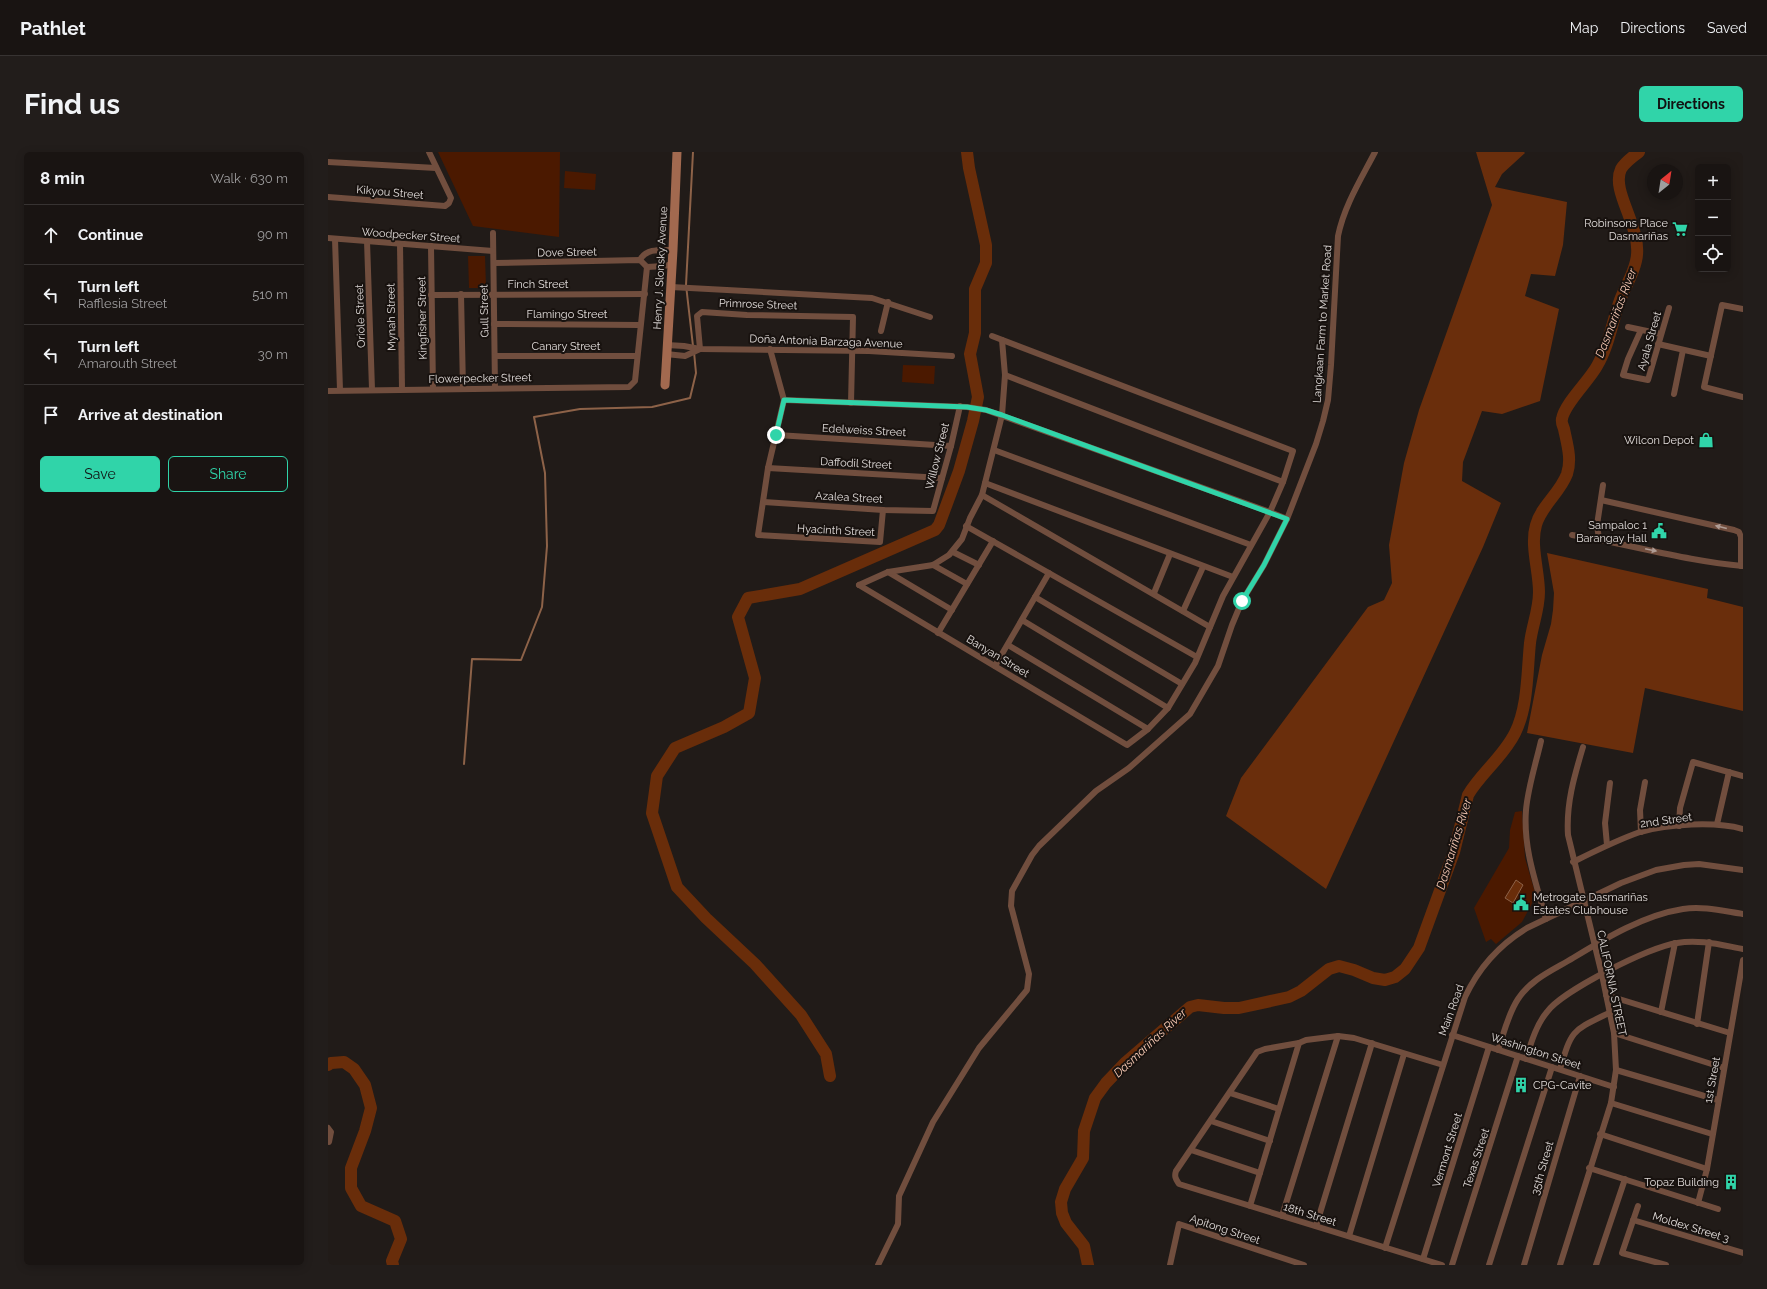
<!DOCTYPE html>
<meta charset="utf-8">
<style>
:root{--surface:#191412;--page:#221d1b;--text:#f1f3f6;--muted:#9f9e9f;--line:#373332;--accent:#30d4a9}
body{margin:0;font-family:Raleway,sans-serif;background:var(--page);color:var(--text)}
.controls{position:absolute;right:12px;top:12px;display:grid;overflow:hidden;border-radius:6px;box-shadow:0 2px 10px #0003}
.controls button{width:36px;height:36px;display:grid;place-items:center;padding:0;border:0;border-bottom:1px solid var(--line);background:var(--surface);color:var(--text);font:20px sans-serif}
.compass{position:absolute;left:1319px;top:12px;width:36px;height:36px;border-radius:50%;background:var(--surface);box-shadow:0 2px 10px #0003;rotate:30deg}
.stop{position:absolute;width:12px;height:12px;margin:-9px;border:3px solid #30d4a9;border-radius:50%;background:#fff}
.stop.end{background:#30d4a9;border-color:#fff;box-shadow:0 1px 4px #0008}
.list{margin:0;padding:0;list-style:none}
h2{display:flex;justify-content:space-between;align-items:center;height:52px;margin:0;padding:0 16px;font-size:17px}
h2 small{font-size:13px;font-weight:400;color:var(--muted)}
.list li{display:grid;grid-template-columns:26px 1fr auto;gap:12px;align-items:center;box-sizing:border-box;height:60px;padding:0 16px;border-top:1px solid var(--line)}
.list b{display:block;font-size:15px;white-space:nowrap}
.list p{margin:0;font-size:13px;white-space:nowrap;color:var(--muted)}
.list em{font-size:13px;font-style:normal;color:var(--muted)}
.actions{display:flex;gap:8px;padding:12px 16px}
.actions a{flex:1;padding:9px 0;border:1px solid var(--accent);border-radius:6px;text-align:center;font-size:14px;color:var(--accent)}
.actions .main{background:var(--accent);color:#111}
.icon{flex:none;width:22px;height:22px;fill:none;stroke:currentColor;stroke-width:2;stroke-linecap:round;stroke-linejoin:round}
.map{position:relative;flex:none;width:1415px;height:1113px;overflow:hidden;border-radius:6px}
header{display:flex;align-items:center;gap:24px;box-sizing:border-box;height:56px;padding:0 20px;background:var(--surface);border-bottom:1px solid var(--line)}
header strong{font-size:19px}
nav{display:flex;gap:22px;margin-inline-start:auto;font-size:14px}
.intro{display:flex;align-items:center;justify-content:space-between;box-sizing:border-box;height:96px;padding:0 24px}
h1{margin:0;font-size:28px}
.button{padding:10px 18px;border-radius:6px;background:var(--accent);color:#111;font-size:14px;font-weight:700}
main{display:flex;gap:24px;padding:0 24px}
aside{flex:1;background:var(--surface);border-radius:6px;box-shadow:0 2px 10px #0003}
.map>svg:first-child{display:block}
.green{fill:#4b1900}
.forest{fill:#6a2e0c}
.water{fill:#692d0a;stroke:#8d6248}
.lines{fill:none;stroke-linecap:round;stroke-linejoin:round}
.stream{stroke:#8d6248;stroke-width:2}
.river{stroke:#692d0a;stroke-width:12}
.street{stroke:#714e3e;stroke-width:6}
.secondary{stroke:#a2694f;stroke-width:9}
.oneway{fill:#af9c94}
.route{stroke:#30d4a9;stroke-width:5}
.labels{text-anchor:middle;stroke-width:4;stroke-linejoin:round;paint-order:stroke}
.street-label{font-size:11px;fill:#e1dcda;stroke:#18120f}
.poi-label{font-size:11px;fill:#e1dcda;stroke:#18120f;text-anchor:end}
.water-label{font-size:12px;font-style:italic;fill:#f6c8b3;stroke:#18120f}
</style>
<header>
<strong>Pathlet</strong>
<nav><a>Map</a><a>Directions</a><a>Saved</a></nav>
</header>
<div class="intro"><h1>Find us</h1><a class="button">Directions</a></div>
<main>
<aside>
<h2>8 min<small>Walk · 630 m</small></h2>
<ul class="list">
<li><svg class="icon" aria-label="ahead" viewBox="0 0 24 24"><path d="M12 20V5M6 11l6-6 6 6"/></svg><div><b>Continue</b></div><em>90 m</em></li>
<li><svg class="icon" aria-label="left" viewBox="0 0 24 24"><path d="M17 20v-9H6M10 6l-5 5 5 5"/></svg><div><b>Turn left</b><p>Rafflesia Street</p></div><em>510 m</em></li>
<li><svg class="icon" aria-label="left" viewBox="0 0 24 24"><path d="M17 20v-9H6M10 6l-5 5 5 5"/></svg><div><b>Turn left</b><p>Amarouth Street</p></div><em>30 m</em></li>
<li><svg class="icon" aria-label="arrive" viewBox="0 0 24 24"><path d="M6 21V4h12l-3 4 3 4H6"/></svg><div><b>Arrive at destination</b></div></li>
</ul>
<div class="actions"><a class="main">Save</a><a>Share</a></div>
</aside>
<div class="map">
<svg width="1415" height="1113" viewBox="0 0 1415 1113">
<rect width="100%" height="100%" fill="#211b18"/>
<g class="green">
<path d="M110,0H232L231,85L145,74Z"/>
<path d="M237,19L268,22L267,38L236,36Z"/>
<path d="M140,104H157L158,136H141Z"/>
<path d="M575,213L607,214L606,232L574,230Z"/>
<path d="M1194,659L1197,706L1208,744L1194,770L1168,792L1163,787L1158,790L1146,756L1181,696L1182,678L1187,660Z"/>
</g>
<g class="forest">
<path d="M1148,0H1196L1197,1L1174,22L1167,35L1239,50L1235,93L1227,124L1203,122L1197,144L1231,157L1212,249L1174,262L1154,259L1135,310L1134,329L1173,351L1155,395L998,737L898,664L913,626L1040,455L1056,448L1064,431L1061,393L1076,311L1091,258L1164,53Z"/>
<path d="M1219,401L1380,437L1379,446L1415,455V559L1317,536L1305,601L1199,581L1214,503L1223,472L1225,458L1226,441Z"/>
</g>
<path class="water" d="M1188,728L1195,733L1185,751L1177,746Z"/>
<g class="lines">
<g class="stream">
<path d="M365,0L358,133L365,194"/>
<path d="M136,612L144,507L193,508L214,455L219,394L217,321L206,265L252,257L324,255L362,246L368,221L366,200"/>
</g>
<g class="river">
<path d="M0,913L3,911L16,910L26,917L37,933L43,956L37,979L23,1016V1036L33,1054L67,1069L73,1087L64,1109L65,1113"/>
<path d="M502,924L498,902L473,863L427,812L378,766L349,735L324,661L329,624L347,596L396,575L421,561L427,526L410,465L420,446L472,437L607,378L611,373L631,319L645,269L650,245L642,202L647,181V137L658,111V93L641,16L639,0"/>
<path d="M760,1113L756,1094L738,1071L734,1061L733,1050L737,1037L755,1006L756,979L767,946L778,931L798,910L862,855L870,853L896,856H911L961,845L973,839L1001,817L1011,814L1026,818L1045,826L1057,828L1067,825L1077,817L1091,796L1126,700L1140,643C1153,621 1175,605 1187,581C1200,555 1199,521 1202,491C1204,474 1211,458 1211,440C1211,419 1202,393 1208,373C1213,354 1232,341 1239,322C1244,307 1239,292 1236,277C1235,274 1233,270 1234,267C1236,252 1261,229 1269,214C1281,194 1284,170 1292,148C1297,135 1305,123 1308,109C1316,77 1282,40 1293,17C1297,10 1304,5 1311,0"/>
</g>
<g class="street">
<path d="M0,10L108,16"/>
<path d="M0,45L117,54L121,51L123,46L101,0"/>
<path d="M165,81L167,236"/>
<path d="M0,86L165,99"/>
<path d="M7,87L12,238"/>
<path d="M39,89L44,237"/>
<path d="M72,92L74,237"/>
<path d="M103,94L105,237"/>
<path d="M312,108C318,96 333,98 345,98"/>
<path d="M166,111L312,108L319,115L336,114L345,112"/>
<path d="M343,135L544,146L602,165"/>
<path d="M133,142L135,237"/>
<path d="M103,143L317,142"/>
<path d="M1415,157L1394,153L1376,235L1415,245"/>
<path d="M166,172L312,173"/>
<path d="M1300,175L1333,182"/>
<path d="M1313,178L1300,207L1295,223L1320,228L1341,156"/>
<path d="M553,179L560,150"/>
<path d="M1330,192L1383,204"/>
<path d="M339,193L356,194L372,197L541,199L624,204"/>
<path d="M372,197L369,164L374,160L419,163L525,165L523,251"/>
<path d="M442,197L456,248L440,316L430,383L552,390L555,358"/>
<path d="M338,202L357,204L372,197"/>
<path d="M167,204H309"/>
<path d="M677,223L955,330"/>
<path d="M0,239L301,235L307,229L319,115"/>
<path d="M1346,242L1355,198"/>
<path d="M456,248L639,255L658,258L942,360L959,367"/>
<path d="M449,283L623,294"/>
<path d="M666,298L923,393"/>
<path d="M440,316L614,326"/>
<path d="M657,331L905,425"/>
<path d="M654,343L882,475"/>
<path d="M1273,348L1406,378L1411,380L1413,385V414"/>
<path d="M436,350L555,358L605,359L623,294L632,254"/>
<path d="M638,374L869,505"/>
<path d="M1244,383C1301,392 1357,409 1415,414"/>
<path d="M1271,387L1269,373L1275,333"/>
<path d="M625,400L651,413"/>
<path d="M605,413L639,432"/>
<path d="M560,420L624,458"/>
<path d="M531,433L799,593L820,577L840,556L867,511L895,444L942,360L955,330L965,299L664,184"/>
<path d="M531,433L560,420L605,413L621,403L634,387L642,366L654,343L674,263L677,223L674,188"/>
<path d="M826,441L842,402"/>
<path d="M707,445L854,532"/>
<path d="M855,459L875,415"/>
<path d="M694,468L840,556"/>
<path d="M610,481L665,389"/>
<path d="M680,493L820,577"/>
<path d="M667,514L721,421"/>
<path d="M1213,589C1208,611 1200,635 1198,658C1195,696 1208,731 1218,767"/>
<path d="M1389,672L1401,620"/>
<path d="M1351,674L1352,656L1365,610L1415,624"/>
<path d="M1313,680L1312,658L1317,630"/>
<path d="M1279,693L1277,671L1282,631"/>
<path d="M1245,710C1267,699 1289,688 1312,680C1340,672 1387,669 1415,677"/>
<path d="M1278,843L1402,881"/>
<path d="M1333,860L1347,791"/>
<path d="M1369,872L1381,790"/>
<path d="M1286,881L1396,916"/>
<path d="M1124,883L1286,935"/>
<path d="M1170,898C1176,881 1180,862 1190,847C1203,827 1225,818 1245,806C1278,786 1316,763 1355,757C1375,754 1395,759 1415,762"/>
<path d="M1198,907C1203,891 1208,873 1219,860C1234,839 1323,794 1349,791C1371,787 1393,793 1415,797"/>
<path d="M1232,917C1244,877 1244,879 1281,861"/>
<path d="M1288,918L1390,948"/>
<path d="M902,941L951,957"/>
<path d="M1283,951L1384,982"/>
<path d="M883,969L942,989"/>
<path d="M0,976L3,980L1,990"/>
<path d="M1272,982L1379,1017"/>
<path d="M863,998L932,1021"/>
<path d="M1261,1016L1390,1057"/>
<path d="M1370,1051L1379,1017L1415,808"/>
<path d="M922,1054L971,891"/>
<path d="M1310,1054L1294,1101L1338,1113"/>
<path d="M954,1064L1010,884"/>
<path d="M1305,1068L1415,1101"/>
<path d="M988,1074L1044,891"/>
<path d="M1021,1084L1076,902"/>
<path d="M1057,1096L1137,845C1151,815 1171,793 1199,776L1293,731L1328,718L1356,713L1371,712L1415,718"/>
<path d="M1095,1107L1161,895"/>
<path d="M550,1113L570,1072L571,1044L605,970L651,896L699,838L701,822L683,754L684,739L704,703L711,694L768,639L801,616L862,562L890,514L904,473L914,449L936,413L959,367L988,292L995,269L1000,248L1003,213L1010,84C1016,54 1033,27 1047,0"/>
<path d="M842,1113L851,1072L976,1113"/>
<path d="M1114,1113L851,1032C848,1027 846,1025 848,1019L929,900L937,897L971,891L978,888L1010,884L1026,886L1115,913"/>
<path d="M1124,1113L1190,904"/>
<path d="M1161,1113L1224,915"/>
<path d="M1196,1113L1252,924"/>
<path d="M1232,1113L1283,951L1288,918L1286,881L1274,823L1240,683C1238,652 1246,625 1255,595"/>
<path d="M1268,1113L1297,1027"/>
</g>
<path class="secondary" d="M337,233L345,98L349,0"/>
</g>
<defs><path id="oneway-solid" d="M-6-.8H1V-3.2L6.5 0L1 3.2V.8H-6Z"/></defs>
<g class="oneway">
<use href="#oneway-solid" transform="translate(1393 375) rotate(-166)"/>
<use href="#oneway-solid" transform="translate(1323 398) rotate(12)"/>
</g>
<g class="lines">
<path class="route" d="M448,283L456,248L639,255L658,258L674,263L959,367L936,413L914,449"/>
</g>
<defs>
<symbol id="supermarket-bare" viewBox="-9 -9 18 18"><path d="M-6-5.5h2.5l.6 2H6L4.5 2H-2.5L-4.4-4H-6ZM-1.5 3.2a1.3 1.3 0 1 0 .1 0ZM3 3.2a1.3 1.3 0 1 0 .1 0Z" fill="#30d4a9" stroke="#18120f" stroke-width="2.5" paint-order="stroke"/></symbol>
<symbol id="shop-bare" viewBox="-9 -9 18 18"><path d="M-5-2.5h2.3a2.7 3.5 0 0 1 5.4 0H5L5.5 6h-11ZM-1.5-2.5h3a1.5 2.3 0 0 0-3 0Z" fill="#30d4a9" stroke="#18120f" stroke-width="2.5" paint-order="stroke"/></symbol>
<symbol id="civic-bare" viewBox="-9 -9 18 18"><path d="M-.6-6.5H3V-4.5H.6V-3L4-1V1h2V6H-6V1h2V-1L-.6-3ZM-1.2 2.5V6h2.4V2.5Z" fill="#30d4a9" stroke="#18120f" stroke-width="2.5" paint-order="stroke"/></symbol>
<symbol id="building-bare" viewBox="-9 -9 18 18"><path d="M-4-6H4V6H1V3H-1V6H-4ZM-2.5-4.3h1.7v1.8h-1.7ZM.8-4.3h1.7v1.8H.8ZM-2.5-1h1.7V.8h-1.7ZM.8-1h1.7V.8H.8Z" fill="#30d4a9" stroke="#18120f" stroke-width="2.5" paint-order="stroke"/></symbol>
</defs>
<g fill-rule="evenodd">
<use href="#supermarket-bare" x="1341" y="66" width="22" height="22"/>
<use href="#shop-bare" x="1367" y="277" width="22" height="22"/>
<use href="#civic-bare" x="1320" y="368" width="22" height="22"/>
<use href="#civic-bare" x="1182" y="740" width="22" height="22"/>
<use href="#building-bare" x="1182" y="922" width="22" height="22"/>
<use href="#building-bare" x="1392" y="1019" width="22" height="22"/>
</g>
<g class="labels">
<g class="street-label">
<text transform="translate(62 40) rotate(5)" y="4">Kikyou Street</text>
<text transform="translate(83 83) rotate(4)" y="4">Woodpecker Street</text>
<text transform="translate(239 100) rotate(-1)" y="4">Dove Street</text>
<text transform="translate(332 116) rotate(-87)" y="4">Henry J. Slonsky Avenue</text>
<text x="210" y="136">Finch Street</text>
<text transform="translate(430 152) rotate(2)" y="4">Primrose Street</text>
<text transform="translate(156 159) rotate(-91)" y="4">Gull Street</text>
<text x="239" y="166">Flamingo Street</text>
<text transform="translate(32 164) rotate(-92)" y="4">Oriole Street</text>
<text transform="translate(63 165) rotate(-91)" y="4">Mynah Street</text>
<text transform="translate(94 166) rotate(-91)" y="4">Kingfisher Street</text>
<text transform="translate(994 172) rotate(-86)" y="4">Langkaan Farm to Market Road</text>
<text transform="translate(498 189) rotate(2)" y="4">Doña Antonia Barzaga Avenue</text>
<text transform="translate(1321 189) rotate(-74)" y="4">Ayala Street</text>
<text x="238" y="198">Canary Street</text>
<text transform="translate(152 226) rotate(-1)" y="4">Flowerpecker Street</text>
<text transform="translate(536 278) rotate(3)" y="4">Edelweiss Street</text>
<text transform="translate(609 304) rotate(-76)" y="4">Willow Street</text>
<text transform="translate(528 311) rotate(3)" y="4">Daffodil Street</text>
<text transform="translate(521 345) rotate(3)" y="4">Azalea Street</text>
<text transform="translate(508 378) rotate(3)" y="4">Hyacinth Street</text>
<text transform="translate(670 504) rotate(31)" y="4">Banyan Street</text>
<text transform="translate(1338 668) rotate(-8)" y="4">2nd Street</text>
<text transform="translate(1284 831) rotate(78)" y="4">CALIFORNIA STREET</text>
<text transform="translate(1123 858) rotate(-70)" y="4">Main Road</text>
<text transform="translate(1208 899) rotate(18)" y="4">Washington Street</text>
<text transform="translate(1384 928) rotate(-80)" y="4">1st Street</text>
<text transform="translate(1119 998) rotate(-73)" y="4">Vermont Street</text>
<text transform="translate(1148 1006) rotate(-72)" y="4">Texas Street</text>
<text transform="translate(1214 1016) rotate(-74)" y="4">35th Street</text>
<text transform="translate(982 1062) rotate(17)" y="4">18th Street</text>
<text transform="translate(1363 1075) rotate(17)" y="4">Moldex Street 3</text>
<text transform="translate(897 1077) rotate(18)" y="4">Apitong Street</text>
</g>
<g class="poi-label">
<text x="1340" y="75">Robinsons Place<tspan x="1340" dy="13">Dasmariñas</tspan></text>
<text x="1366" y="292">Wilcon Depot</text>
<text x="1319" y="377">Sampaloc 1<tspan x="1319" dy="13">Barangay Hall</tspan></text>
<text x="1205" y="749" text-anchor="start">Metrogate Dasmariñas<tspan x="1205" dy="13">Estates Clubhouse</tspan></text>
<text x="1205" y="937" text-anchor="start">CPG-Cavite</text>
<text x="1391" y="1034">Topaz Building</text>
</g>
<g class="water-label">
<text transform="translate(1288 161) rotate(-69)" y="4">Dasmariñas River</text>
<text transform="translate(1126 692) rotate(-73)" y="4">Dasmariñas River</text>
<text transform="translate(822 891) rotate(-43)" y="4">Dasmariñas River</text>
</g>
</g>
</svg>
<div class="controls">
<button>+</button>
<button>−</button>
<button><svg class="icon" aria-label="locate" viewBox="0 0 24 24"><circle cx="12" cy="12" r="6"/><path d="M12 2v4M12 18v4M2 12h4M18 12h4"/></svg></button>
</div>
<svg class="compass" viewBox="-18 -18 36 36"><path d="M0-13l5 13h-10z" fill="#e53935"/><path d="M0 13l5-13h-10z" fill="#9f9e9f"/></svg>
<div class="stop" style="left:914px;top:449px"></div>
<div class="stop end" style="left:448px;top:283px"></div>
</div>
</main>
